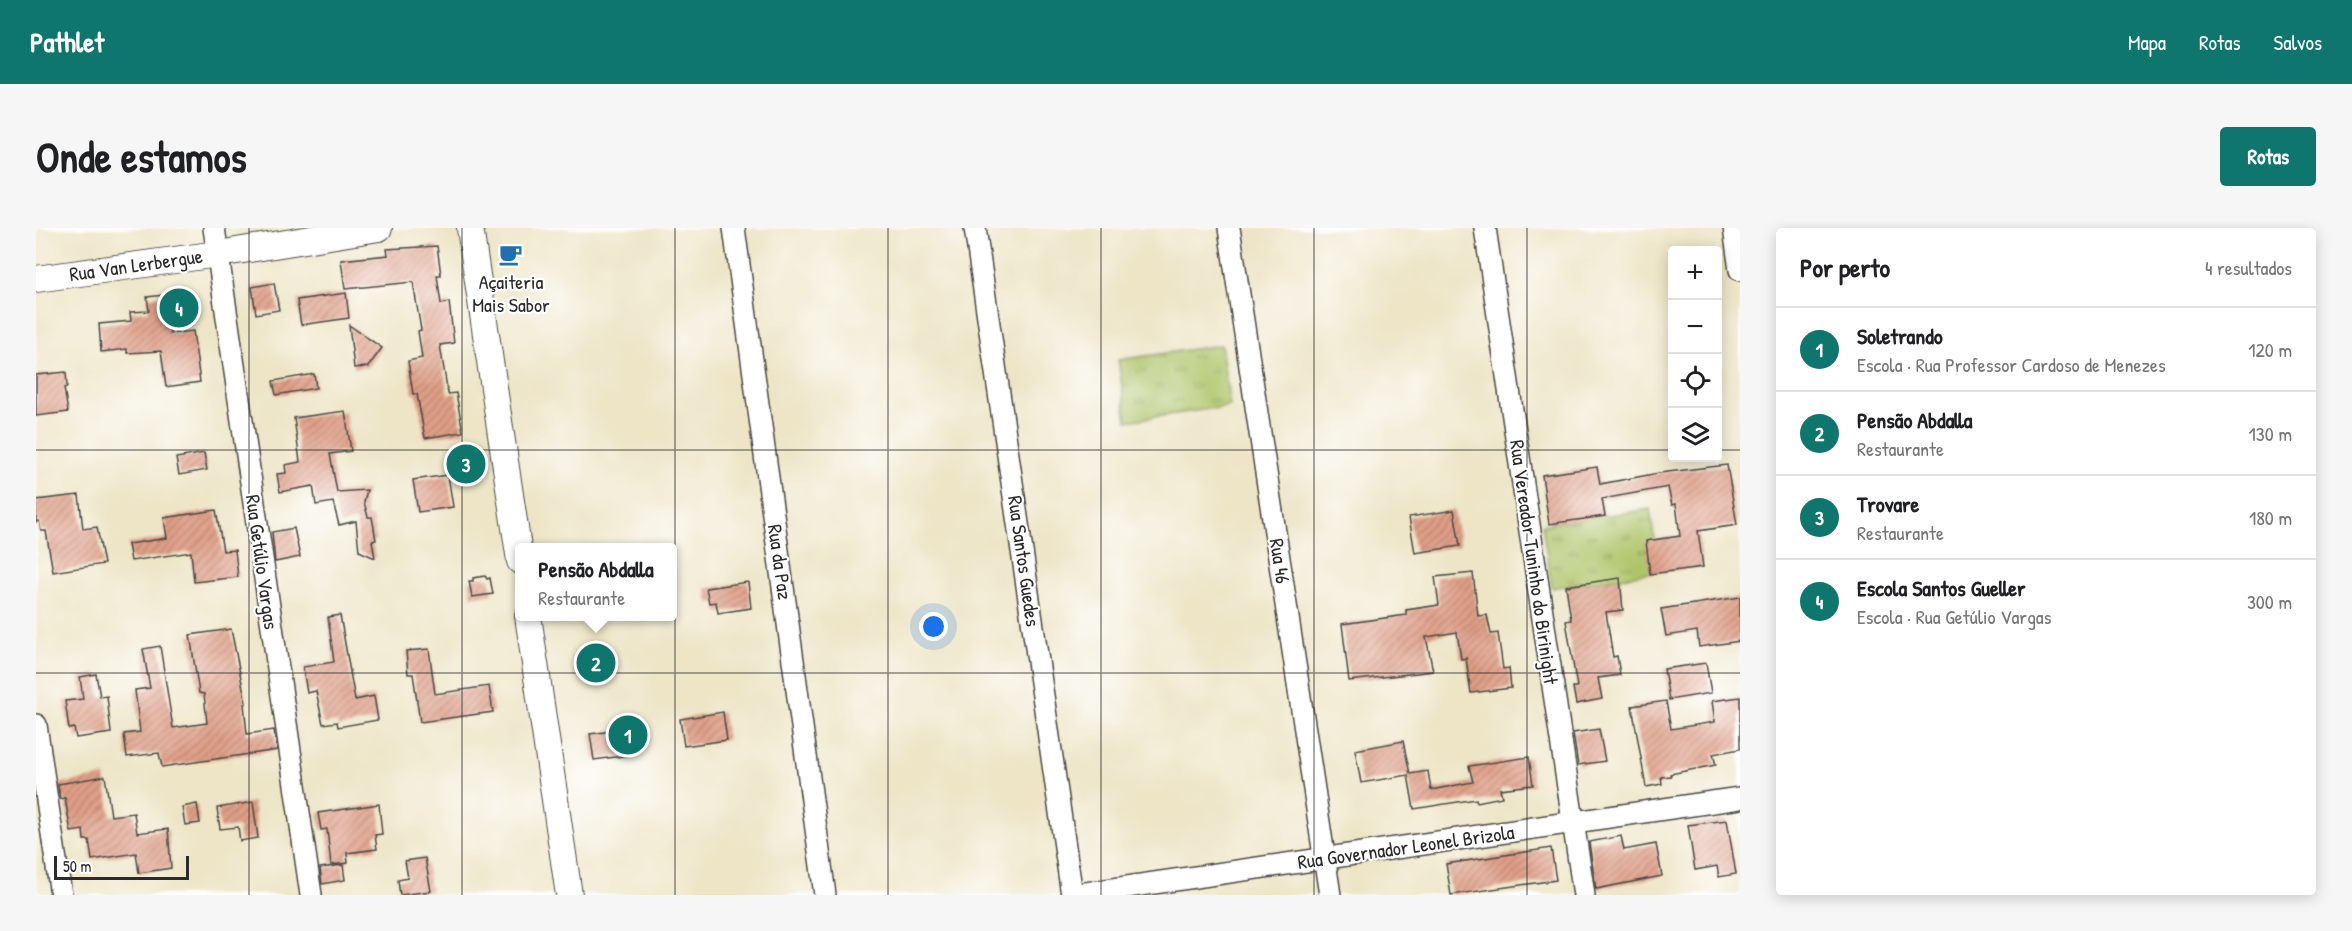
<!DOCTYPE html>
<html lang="pt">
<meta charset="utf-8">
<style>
:root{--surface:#fff;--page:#f6f6f6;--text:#202124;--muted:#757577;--line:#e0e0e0;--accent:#0f766e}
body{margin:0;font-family:"Patrick Hand",sans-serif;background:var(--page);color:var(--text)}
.controls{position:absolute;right:18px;top:18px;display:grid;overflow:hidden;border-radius:6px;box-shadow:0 3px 15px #0003}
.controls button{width:54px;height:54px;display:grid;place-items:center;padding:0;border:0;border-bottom:2px solid var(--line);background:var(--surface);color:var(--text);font:30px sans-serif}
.scale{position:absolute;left:18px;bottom:15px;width:135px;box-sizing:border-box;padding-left:6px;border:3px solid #2b2b2b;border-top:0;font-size:16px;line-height:21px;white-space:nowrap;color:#2b2b2b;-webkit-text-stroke:4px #fff;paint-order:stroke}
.you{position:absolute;left:898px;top:399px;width:21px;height:21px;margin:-15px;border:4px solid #fff;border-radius:50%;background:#1a73e8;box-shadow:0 0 0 9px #1a73e833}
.badge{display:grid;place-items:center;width:39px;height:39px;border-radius:50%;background:var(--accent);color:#fff;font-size:20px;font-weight:700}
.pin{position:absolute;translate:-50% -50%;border:3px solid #fff;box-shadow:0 2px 6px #0006}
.popup{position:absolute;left:479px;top:315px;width:162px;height:78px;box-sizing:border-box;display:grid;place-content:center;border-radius:6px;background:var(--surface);filter:drop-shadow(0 2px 4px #0005);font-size:20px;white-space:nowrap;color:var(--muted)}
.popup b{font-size:22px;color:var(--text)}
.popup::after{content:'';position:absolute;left:50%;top:100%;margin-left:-12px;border:12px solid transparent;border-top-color:var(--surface)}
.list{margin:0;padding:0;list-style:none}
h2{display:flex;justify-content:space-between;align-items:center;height:78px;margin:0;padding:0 24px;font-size:26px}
h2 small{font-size:20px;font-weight:400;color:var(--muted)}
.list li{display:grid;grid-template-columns:39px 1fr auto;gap:18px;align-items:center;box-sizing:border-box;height:84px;padding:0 24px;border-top:2px solid var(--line)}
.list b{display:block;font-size:22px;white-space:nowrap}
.list p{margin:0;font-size:20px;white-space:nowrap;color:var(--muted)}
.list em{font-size:20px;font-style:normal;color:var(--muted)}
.icon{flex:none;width:33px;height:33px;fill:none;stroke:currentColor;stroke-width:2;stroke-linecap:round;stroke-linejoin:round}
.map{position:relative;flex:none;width:1704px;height:667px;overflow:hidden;border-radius:6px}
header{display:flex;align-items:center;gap:36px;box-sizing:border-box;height:84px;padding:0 30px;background:var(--accent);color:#fff}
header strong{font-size:28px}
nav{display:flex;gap:33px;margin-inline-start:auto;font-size:21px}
.intro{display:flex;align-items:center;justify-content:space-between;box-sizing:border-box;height:144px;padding:0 36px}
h1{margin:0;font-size:42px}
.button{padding:15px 27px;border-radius:6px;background:var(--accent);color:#fff;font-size:21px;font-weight:700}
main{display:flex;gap:36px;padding:0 36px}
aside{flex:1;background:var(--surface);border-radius:6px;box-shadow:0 3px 15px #0003}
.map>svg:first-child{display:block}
.grass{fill:url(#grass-tufts);stroke:#6c784a;stroke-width:1.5}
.building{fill:url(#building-hatch)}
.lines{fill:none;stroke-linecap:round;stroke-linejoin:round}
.minor-casing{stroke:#484742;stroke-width:24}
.tertiary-casing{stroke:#484742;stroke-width:28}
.minor{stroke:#fff;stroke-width:21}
.tertiary{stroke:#fff;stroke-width:26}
.grid{fill:none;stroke:#2b2b2b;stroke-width:1.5;stroke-opacity:0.55}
.labels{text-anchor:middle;stroke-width:4.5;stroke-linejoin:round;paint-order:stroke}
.street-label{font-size:20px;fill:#2b2b2b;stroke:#fff}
.poi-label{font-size:20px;fill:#2b2b2b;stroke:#fff}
</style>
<header>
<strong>Pathlet</strong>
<nav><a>Mapa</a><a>Rotas</a><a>Salvos</a></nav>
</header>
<div class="intro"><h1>Onde estamos</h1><a class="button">Rotas</a></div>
<main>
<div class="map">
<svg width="1704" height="667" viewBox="0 0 1704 667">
<defs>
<pattern id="grass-tufts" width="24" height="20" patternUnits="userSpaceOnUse" patternTransform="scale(1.5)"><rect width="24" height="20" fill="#aec469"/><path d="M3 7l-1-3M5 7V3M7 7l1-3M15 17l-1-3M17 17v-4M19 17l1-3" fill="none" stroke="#8e9f57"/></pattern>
<pattern id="building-hatch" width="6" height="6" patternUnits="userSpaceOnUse" patternTransform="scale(1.5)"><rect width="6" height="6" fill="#e09f87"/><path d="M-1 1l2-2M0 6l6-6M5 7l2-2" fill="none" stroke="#b6826f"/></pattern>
</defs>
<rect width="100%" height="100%" fill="#fff"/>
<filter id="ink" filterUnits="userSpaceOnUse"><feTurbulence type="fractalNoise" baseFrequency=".0167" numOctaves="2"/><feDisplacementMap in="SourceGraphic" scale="12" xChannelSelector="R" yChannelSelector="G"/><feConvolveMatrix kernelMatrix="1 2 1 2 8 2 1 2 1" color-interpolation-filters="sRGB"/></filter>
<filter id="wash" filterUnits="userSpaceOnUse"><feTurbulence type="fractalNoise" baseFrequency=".008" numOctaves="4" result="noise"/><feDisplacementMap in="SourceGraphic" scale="24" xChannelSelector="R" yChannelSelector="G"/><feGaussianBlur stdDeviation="1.35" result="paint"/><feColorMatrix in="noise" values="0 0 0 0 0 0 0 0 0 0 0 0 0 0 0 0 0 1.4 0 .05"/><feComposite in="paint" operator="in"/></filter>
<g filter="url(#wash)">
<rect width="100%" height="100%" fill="#eee5c7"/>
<g class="grass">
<path d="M1185,117L1194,178L1091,193L1082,132Z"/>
<path d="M1614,281L1623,343L1516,360L1506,297Z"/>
</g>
<g id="blocks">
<g class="building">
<path d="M401,18L405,47H401L405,76L413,74L418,115L404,117L412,166L420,165L427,204L389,210L381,166H377L372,133L386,130L382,103L385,102L377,54L309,61L305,32L352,27L351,21Z"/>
<path d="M238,55L243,82L220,86L216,59Z"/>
<path d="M310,65L313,90L265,97L261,72Z"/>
<path d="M128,67L134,106L157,103L164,154L130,159L125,123L91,125V121L65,124L63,96L95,93L94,84L113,83L111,69Z"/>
<path d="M313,97L346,120L332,139L318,140Z"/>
<path d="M30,144L31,159L28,160L32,184L0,188V147Z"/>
<path d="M278,146L280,160L240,167L237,153Z"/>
<path d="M309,183L315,223L294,226L301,264L331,262L328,274L332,289H336L340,312L336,313L339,330L323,323L320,293L303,297L297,274L280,277L277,258L244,264L241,246L250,245L249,237L264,234L258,190Z"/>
<path d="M168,225L171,242L143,247L140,230Z"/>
<path d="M1691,237L1701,297L1662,303L1667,339L1614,346L1610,313L1644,308L1640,276L1636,277L1632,259L1566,271L1569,288L1513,296L1506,247L1561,239L1564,256L1623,245Z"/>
<path d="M412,247L417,279L382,284L377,252Z"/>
<path d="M43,267L47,301L61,299L68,336L17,344L10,303H5L3,293L0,294V272Z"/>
<path d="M180,282L187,323L199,322L202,349L158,354L155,324L95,333L92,316L131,310L128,290Z"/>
<path d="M1418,282L1424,318L1379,325L1373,289Z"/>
<path d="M258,300L264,329L239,334L236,304Z"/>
<path d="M1437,345L1442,388L1451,387L1455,406L1462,405L1467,441L1473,440L1475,460L1435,465L1430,430L1425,431L1421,404L1390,409L1397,443L1313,453L1306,396L1370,387V382L1403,377L1399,349Z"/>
<path d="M449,348L451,351L454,350L457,366L436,369L433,353H437V350Z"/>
<path d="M1584,350L1587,382L1570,384L1577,429L1581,428L1584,447L1562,450L1566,471L1540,476L1537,459H1541L1530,393L1535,392L1530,358Z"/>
<path d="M712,354L715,380L682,385L680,374L673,375L670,360Z"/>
<path d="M1704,369V413L1663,419L1661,403L1630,408L1625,381Z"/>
<path d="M304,387L319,472L338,468L342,492L302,499L301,494L287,496L280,463L271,465L267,439L298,434L292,389Z"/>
<path d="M195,401L210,475L208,476L211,506L238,502L241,522L126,539L123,525L91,529L88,506L104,504L99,462L114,460L107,421L124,418L137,500L171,495L168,466L163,465L154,407Z"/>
<path d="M393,421L399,466L453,458L457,484L384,494L377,446H372L370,423Z"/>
<path d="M1670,435L1675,465L1633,472L1628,441Z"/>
<path d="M60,446L64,469L71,468L75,505L40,510L38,500L33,501L29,473L47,471L44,449Z"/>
<path d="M1704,469V521L1677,526L1680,537L1634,546L1635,548L1625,549L1626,556L1610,559L1596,478L1630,473L1635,501L1679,494L1676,473Z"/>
<path d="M687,484L691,512L648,518L644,491Z"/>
<path d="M591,501L594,527L558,532L554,506Z"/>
<path d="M1563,501L1569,533L1542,537L1537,505Z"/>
<path d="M1367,513L1374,546L1392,543L1395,562L1437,554L1433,538L1493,529L1497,557L1464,561L1466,569L1441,574L1440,571L1378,581L1372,547L1325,555L1319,522Z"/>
<path d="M69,548L75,588L98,585L101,605L132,601L135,640L103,645L100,625L56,632L53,612H48L47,602L35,604L29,570L24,571L22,556Z"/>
<path d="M217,574L222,610L204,613L202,599L184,601L181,580Z"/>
<path d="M161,576L164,595L149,597L146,579Z"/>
<path d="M343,576L346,606L339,607L341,621L311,625L312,635L295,637L291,601L285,602L282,585Z"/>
<path d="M1691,592L1700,646L1683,649L1681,638L1659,642L1652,597Z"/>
<path d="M1585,608L1588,622L1620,616L1626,648L1560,661L1553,614Z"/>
<path d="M1515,620L1520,652L1415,667L1410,636Z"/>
<path d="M389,630L395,663L364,667L362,652L372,650L369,633Z"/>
<path d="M307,637L309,652L286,656L284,640Z"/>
</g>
</g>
</g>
<g filter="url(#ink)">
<use href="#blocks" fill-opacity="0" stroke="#484742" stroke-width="1.5"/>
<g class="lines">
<defs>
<g id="minor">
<path d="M178,0L275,667"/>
<path d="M698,0L789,667"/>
<path d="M939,0L1036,667"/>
<path d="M1193,0L1294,667"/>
<path d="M1449,0L1548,667"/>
<path d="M1698,0L1704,42"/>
<path d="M0,497L25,667"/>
<path d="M1036,667L1704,570"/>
</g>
<g id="tertiary">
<path d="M434,0L484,333"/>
<path d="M0,51L182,26L343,0"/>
<path d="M492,388L533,667"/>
</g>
</defs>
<use href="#minor" class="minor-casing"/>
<use href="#tertiary" class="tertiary-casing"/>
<use href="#minor" class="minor"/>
<use href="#tertiary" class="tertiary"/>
</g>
</g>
<path class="grid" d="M213,0V667M426,0V667M639,0V667M852,0V667M1065,0V667M1278,0V667M1491,0V667M0,222H1636M1682,222H1704M0,445H1704"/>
<defs>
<symbol id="cafe-bare" viewBox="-9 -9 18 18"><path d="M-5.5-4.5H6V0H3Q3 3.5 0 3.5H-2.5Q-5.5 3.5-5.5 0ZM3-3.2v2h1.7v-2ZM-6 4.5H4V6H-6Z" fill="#1f6fb2" stroke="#fff" stroke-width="2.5" paint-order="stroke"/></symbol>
</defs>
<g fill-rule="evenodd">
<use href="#cafe-bare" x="458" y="10" width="33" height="33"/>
</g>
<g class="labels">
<g class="street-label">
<text transform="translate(100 37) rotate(-8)" y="7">Rua Van Lerbergue</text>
<text transform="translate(988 333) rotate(82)" y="7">Rua Santos Guedes</text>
<text transform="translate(1244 333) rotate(81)" y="7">Rua 46</text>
<text transform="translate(226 334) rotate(82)" y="7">Rua Getúlio Vargas</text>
<text transform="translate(744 334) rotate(82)" y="7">Rua da Paz</text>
<text transform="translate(1498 334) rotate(82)" y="7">Rua Vereador Tuninho do Birinight</text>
<text transform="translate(1370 619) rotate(-8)" y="7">Rua Governador Leonel Brizola</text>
</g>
<g class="poi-label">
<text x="475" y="61">Açaiteria<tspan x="475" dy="23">Mais Sabor</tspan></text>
</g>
</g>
</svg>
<div class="controls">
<button>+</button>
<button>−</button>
<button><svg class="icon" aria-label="locate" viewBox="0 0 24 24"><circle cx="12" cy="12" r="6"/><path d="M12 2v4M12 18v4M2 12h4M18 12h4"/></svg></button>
<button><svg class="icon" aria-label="layers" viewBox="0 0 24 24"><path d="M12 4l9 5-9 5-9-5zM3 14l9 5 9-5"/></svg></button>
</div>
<div class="scale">50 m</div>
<div class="you"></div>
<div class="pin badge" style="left:592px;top:507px">1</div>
<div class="pin badge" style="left:560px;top:435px">2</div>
<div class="popup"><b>Pensão Abdalla</b>Restaurante</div>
<div class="pin badge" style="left:430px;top:236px">3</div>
<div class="pin badge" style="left:143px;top:80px">4</div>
</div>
<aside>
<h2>Por perto<small>4 resultados</small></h2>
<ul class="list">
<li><span class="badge">1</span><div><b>Soletrando</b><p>Escola · Rua Professor Cardoso de Menezes</p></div><em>120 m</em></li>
<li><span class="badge">2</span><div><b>Pensão Abdalla</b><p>Restaurante</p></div><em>130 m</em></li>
<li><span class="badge">3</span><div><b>Trovare</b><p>Restaurante</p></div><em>180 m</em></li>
<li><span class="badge">4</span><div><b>Escola Santos Gueller</b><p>Escola · Rua Getúlio Vargas</p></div><em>300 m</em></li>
</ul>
</aside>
</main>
